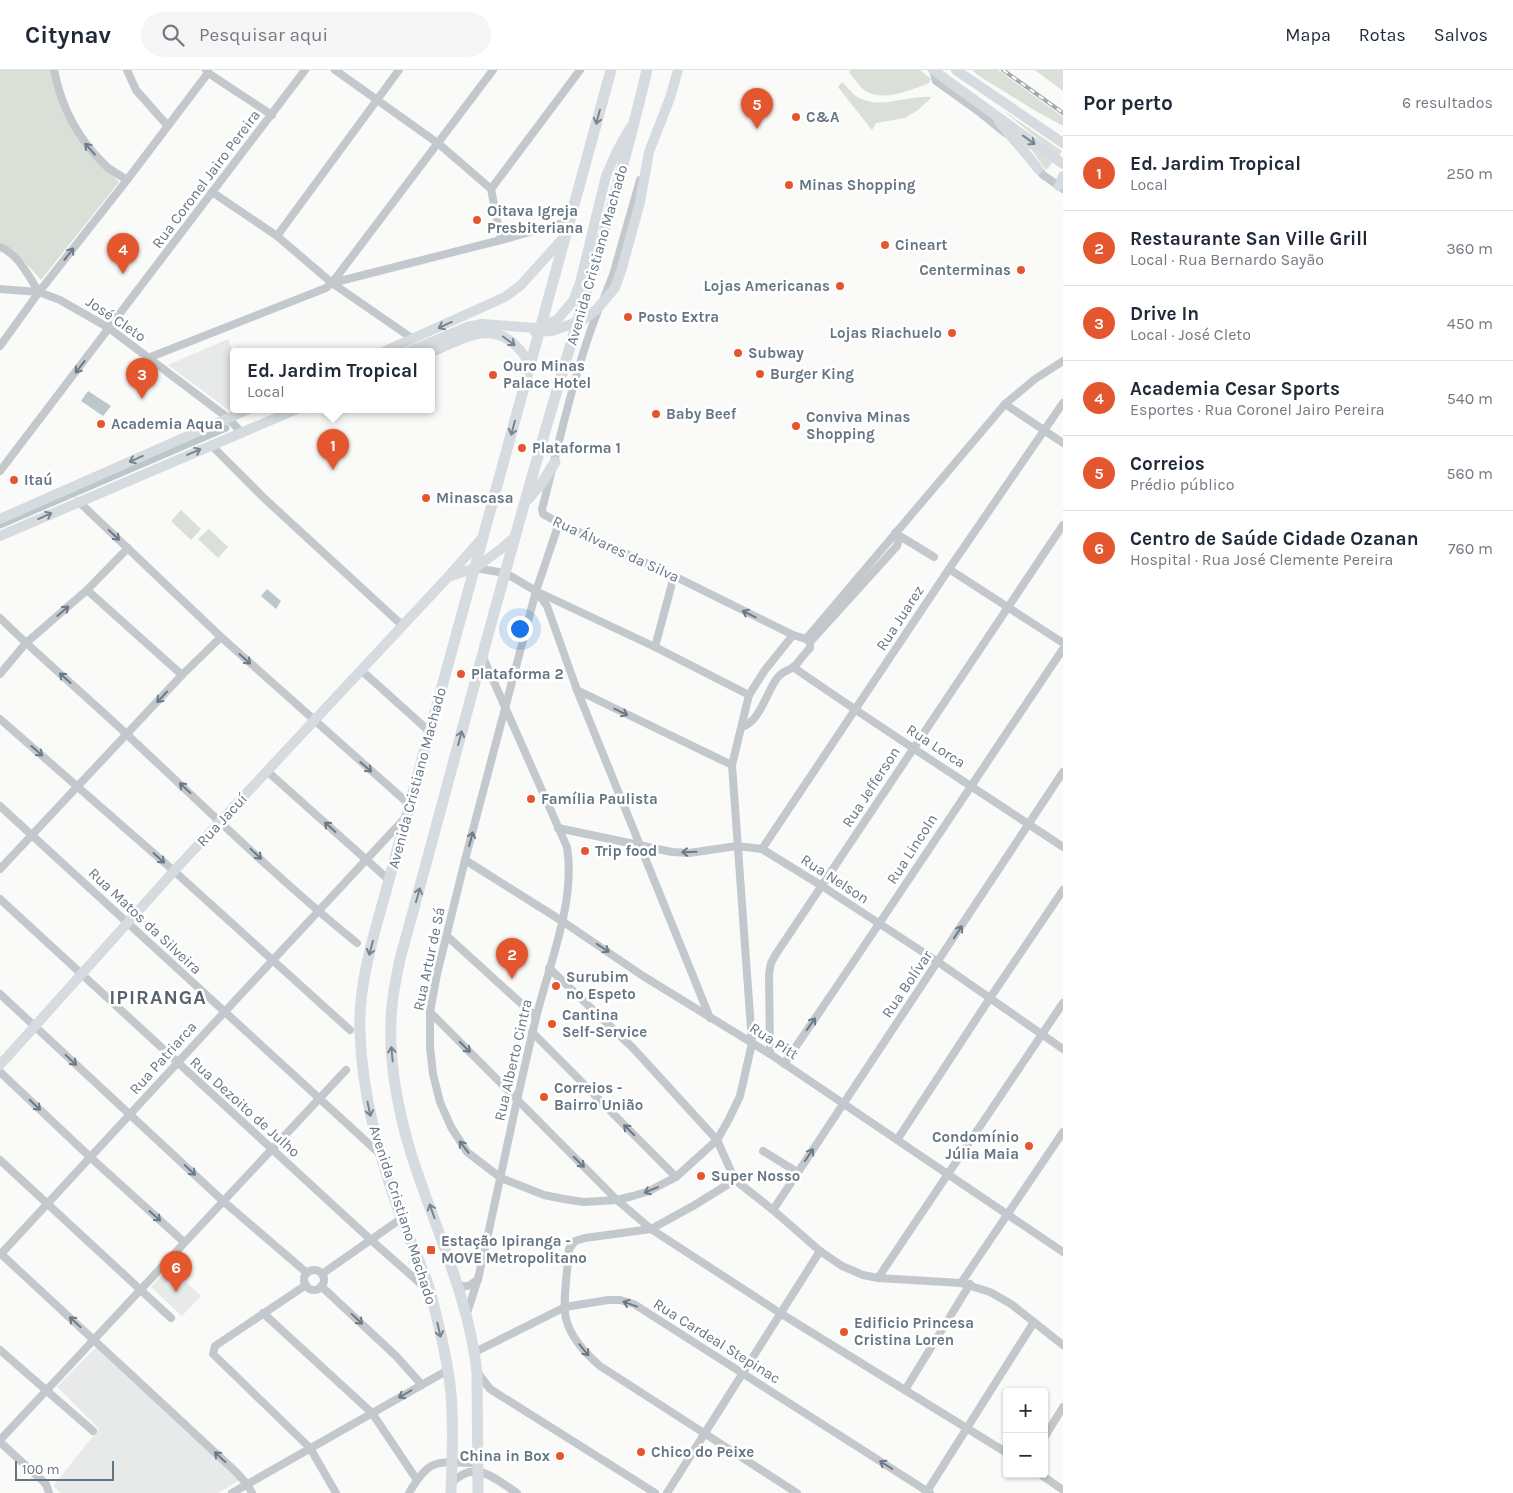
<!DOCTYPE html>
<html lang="pt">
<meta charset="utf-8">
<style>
:root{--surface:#fff;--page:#f6f6f7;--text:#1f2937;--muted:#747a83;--line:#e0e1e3;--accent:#e4572e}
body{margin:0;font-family:Karla,sans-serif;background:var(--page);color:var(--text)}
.controls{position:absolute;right:15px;bottom:15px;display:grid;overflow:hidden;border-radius:5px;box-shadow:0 1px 4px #0004}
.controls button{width:45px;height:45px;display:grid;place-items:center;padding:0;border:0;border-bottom:1px solid var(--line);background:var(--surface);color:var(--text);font:25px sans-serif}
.scale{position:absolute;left:15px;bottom:12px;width:99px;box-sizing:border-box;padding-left:5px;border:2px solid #657683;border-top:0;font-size:14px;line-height:18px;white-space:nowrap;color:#657683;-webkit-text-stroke:4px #fff;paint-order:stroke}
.you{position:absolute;left:519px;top:558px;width:18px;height:18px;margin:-12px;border:4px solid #fff;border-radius:50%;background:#1a73e8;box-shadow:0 0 0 8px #1a73e833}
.badge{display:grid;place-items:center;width:32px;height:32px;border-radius:50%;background:var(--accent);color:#fff;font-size:16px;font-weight:700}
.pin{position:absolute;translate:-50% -41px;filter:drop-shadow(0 1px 2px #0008)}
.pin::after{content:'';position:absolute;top:26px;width:18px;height:15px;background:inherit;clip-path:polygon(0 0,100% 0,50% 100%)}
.popup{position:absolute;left:230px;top:278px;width:205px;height:65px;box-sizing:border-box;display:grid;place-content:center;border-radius:5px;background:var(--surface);filter:drop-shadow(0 1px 4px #0005);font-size:16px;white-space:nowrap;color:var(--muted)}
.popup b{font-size:19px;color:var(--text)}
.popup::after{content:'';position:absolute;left:50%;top:100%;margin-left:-10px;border:10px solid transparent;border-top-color:var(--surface)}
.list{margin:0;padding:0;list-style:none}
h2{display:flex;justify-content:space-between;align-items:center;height:65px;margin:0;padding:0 20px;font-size:21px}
h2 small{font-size:16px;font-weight:400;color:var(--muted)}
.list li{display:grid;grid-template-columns:32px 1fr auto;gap:15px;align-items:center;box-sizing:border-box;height:75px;padding:0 20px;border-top:1px solid var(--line)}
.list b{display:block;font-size:19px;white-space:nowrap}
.list p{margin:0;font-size:16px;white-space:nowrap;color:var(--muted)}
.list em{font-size:16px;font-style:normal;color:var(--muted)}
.icon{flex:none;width:28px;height:28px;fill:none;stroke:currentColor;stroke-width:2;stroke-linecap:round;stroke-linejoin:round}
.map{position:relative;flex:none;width:1063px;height:1423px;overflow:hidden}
header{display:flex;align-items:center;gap:30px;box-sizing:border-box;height:70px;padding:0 25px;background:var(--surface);border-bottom:1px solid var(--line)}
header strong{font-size:24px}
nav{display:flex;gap:28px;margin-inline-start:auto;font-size:18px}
.search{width:350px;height:45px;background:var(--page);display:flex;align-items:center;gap:12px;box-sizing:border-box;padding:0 18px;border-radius:28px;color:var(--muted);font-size:19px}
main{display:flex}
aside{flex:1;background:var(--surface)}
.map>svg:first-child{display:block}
.built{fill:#e8e9e9}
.green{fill:#dadfd7}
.water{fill:#bbc7cb}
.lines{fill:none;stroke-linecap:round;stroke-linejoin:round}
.canal{stroke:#bbc7cb;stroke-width:7}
.minor{stroke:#c3c8cc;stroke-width:8}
.major{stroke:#d6dbdf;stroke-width:10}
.highway{stroke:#d6dbdf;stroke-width:11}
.rail-casing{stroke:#a2aab0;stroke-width:4}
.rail{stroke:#fff;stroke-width:2;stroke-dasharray:5.5;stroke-linecap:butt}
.oneway{stroke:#768591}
.oneway2{stroke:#6a7a87}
.poi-dot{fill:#e4572e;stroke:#fff;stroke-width:2}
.labels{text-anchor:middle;stroke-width:5;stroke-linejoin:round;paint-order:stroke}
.poi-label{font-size:15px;font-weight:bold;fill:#657683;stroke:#fff;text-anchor:start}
.street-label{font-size:15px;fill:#657683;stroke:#fff}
.district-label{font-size:20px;font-weight:bold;letter-spacing:1px;fill:#57646e;stroke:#fff}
</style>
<header>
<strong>Citynav</strong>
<div class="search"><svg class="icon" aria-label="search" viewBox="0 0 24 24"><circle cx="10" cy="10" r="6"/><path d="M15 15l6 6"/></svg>Pesquisar aqui</div>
<nav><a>Mapa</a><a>Rotas</a><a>Salvos</a></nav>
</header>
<main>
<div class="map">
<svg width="1063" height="1423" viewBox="0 0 1063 1423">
<rect width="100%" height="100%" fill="#fafaf8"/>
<g class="built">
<path d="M228,269L234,284V339H236L230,341L168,295Z"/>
<path d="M169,1197L201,1226L182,1246L151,1217Z"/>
<path d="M98,1275L151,1324L201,1374L240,1410L218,1423H61L53,1416L99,1359L57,1317Z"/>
</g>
<g class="green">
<path d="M0,0H52L56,18L77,68L119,112L41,210L14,180L0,174Z"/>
<path d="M851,0H920L931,9L929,13C911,20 882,33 864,20C858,15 854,8 849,2Z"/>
<path d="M972,0H998L1063,47V56L1034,40L979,6Z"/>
<path d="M1035,0H1063V21Z"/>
<path d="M842,12C847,16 851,23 856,26C879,41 907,25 931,27L930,29L918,40L905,48L876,53L872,60L838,17Z"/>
<path d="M1001,39L1062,81L1059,86Z"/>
<path d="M1010,61L1045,86L1052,93L1046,100L1031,79L1028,80Z"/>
<path d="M181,440L201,459L191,470L171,451Z"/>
<path d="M209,459L228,477L218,488L198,469Z"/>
</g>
<g class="water">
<path d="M88,321L111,336L103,346L81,331Z"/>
<path d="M267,519L281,531L276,539L261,526Z"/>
</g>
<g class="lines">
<path class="canal" d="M0,455L226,358"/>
<g class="minor">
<path d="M54,0C61,36 78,69 105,95C111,101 120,105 127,110"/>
<path d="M127,0L136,20L167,55"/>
<path d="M206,0L208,3L272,45"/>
<path d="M335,0L439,74L491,119L501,170"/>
<path d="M933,0L936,11L978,41L1005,63"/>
<path d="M1035,95L1043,105L1063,119"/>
<path d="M491,119L580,0"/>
<path d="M212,122L277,166L332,213L413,269"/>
<path d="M277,166L399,0"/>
<path d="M0,177C19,184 28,206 39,222"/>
<path d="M332,213L493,0"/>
<path d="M0,219L39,222L60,230L109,258L228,348L242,363"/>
<path d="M604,228L613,205L640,110"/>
<path d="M599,238C574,301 559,374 542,439L543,444L559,453L674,506L793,565L806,569L810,572"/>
<path d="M0,276L39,222L127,110L208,3"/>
<path d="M148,288L326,218L332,213L501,170L570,151"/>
<path d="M1005,334L1063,373"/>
<path d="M211,375L265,429L403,556"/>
<path d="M0,401L305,0"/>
<path d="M78,431L221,567L410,735"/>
<path d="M559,453L536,521L465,790L437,904L430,942V977L433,1004L440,1032L451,1057L467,1082L501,1108L544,1125L564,1129L584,1132L617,1130L633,1126L649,1121L676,1107L717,1070L729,1049L740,1026L752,973L732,695L749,625L765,600L793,565"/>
<path d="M895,463L934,487"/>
<path d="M475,498L505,503L514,508L536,521L547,536L577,620L710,948"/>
<path d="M949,499L1063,573"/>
<path d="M87,520L182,605"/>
<path d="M538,522L655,577L749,625"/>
<path d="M0,548C44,591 92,631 137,674C209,741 280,811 357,873"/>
<path d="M806,569L1005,334L1035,309L1063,291"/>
<path d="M655,577L674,506"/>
<path d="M793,597C882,659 973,717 1063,777"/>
<path d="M361,600L430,662"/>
<path d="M0,604L26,573L87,520L128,478"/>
<path d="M577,620L732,695"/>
<path d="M0,649L174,801L350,960"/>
<path d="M742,657C760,652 767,620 778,607C783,601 790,600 795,596C800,590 805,583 810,578V572L897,476L899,469L897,465"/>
<path d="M267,701L389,810"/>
<path d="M0,736L380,1084"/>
<path d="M558,758L672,782L689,783L737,776L762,779L822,816L938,892L1063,979"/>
<path d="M762,779L949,499L1063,333"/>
<path d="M465,790L562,851L643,906L770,984L1063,1182"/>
<path d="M0,799L182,605L221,567"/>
<path d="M0,829L371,1170L430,1222"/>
<path d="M447,866L536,947"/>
<path d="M549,898L633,978L717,1070L735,1110L773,1140L820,1181L842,1196L863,1205L878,1208L961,1213L990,1222L1011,1234L1063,1275"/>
<path d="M0,924L223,1131L307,1203"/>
<path d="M430,942L617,1130L651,1159L780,1243L1007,1383"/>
<path d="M532,962L676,1107"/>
<path d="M770,984L769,904L771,893L776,884L1063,455"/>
<path d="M784,994C878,857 970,717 1063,579"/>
<path d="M0,1002L90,1087L184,1172"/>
<path d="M897,1070L990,928L1063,820"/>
<path d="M763,1081L797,1102"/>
<path d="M0,1090L171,1248"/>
<path d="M735,1110L693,1136L651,1159L585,1168L575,1171L569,1179C568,1198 562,1231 566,1249C571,1268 586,1284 600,1296L797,1423"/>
<path d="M773,1140L1063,702"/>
<path d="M0,1183L235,1401L247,1414L252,1423"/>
<path d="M0,1185C135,1039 269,893 405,748"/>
<circle cx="314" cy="1210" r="10"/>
<path d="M322,1204L402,1148"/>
<path d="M878,1208L1063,933"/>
<path d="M961,1213L1063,1062"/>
<path d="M458,1214C467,1219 471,1215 478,1209"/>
<path d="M306,1215L215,1276L213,1284L310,1378L336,1423"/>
<path d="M321,1216L396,1286L422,1315"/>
<path d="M263,1243L372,1343L417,1410"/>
<path d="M467,1243L478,1209C498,1122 515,1034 536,948C549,894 576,832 567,777L482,585"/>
<path d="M0,1280L93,1361"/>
<path d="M475,1282L565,1237L608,1230H620L634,1234L930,1423"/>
<path d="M478,1303L490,1319L655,1423"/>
<path d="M905,1320L970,1214"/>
<path d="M1044,1368L1063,1337"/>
<path d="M0,1370L346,1000"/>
<path d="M0,1372L46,1414L49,1423"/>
<path d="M1040,1404L1063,1420"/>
<path d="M451,1414C474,1388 494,1408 517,1423"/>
<path d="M232,1423L448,1300"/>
<path d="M409,1423C431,1385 438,1393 477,1393"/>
<path d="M667,1423L820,1181"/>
<path d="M926,1423L1034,1252"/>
</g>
<g class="major">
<path d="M933,0L1063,94"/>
<path d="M956,0L1063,73"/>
<path d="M999,51C1011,68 1026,82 1038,99"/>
<path d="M1059,116L1063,106"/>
<path d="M535,262L552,261L583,250L596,240L615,218L622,198L640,132L649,82L670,28L678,0"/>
<path d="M385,281L505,227L520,216L566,165"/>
<path d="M410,281L467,257L482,254L536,258L557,250L573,231L580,213L606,106L617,81L630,58"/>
<path d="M432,282C460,270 492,249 517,277C525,285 528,289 527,301"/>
<path d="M0,449L249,339"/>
<path d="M0,466L297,339"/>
<path d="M448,507L475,498L501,479L516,466"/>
<path d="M0,995L174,801L447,508L483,467"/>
</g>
<g class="highway">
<path d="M528,429L544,410L555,392"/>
<path d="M451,1423C452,1390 454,1357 451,1324C448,1291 439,1257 431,1224C424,1199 411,1174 402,1150C380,1089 362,1027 360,962C358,910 376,859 389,810L611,0"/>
<path d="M478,1423L477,1302C468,1223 433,1155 410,1080C397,1037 387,982 392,937C393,921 397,905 400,889C447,719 491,548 540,379C576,253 617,128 647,0"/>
</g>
<defs>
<path id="rail" d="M1003,0L1063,43"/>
</defs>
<use href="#rail" class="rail-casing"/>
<use href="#rail" class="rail"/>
</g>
<defs><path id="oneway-shaft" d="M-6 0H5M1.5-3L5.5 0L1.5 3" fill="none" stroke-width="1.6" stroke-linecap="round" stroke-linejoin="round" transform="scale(1.25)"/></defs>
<g class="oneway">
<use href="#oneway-shaft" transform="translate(598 47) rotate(105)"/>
<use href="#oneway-shaft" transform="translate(1029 70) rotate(36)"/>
<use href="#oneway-shaft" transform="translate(445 255) rotate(155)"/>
<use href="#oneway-shaft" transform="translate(509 271) rotate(37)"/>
<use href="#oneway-shaft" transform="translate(513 358) rotate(105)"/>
<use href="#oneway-shaft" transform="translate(194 382) rotate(-23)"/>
<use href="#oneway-shaft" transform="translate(136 389) rotate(156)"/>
<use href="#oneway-shaft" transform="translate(45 446) rotate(-24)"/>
<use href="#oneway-shaft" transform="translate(460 668) rotate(-75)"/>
<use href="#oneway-shaft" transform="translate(418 825) rotate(-74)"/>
<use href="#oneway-shaft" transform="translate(371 878) rotate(105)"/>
<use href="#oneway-shaft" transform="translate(392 984) rotate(-95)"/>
<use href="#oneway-shaft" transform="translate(369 1039) rotate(78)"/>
<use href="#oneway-shaft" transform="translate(432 1141) rotate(-110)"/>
<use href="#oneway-shaft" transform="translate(439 1260) rotate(77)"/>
</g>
<g class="oneway2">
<use href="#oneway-shaft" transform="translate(90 79) rotate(-131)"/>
<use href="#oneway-shaft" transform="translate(69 184) rotate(-52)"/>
<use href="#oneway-shaft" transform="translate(80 297) rotate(128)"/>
<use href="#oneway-shaft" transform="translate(114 465) rotate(43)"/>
<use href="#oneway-shaft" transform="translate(63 541) rotate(-41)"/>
<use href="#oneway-shaft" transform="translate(749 544) rotate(-154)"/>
<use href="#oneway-shaft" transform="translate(245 589) rotate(42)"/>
<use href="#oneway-shaft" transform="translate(65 608) rotate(-138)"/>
<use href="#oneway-shaft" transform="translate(162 627) rotate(133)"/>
<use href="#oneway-shaft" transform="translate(621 642) rotate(26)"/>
<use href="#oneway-shaft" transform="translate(37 681) rotate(41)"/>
<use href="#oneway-shaft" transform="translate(366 697) rotate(41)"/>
<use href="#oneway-shaft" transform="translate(185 718) rotate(-137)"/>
<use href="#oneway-shaft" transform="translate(330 757) rotate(-138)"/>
<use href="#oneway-shaft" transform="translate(471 769) rotate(-75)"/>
<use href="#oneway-shaft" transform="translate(689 782) rotate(178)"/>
<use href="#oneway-shaft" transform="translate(256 784) rotate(43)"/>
<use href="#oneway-shaft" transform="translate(159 788) rotate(42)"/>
<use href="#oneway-shaft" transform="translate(958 862) rotate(-57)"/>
<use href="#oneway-shaft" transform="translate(603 878) rotate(34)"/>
<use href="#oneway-shaft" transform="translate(811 954) rotate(-55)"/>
<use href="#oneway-shaft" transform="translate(465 977) rotate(45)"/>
<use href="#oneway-shaft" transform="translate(71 990) rotate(43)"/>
<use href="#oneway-shaft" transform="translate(35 1035) rotate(44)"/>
<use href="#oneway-shaft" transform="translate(629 1060) rotate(-135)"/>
<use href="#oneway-shaft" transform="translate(464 1077) rotate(-128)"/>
<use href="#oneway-shaft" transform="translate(809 1085) rotate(-56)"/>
<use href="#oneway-shaft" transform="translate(579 1092) rotate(45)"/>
<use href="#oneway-shaft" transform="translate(190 1100) rotate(43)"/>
<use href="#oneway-shaft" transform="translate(651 1120) rotate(157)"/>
<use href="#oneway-shaft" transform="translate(155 1146) rotate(42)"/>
<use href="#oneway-shaft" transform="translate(630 1234) rotate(-160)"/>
<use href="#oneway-shaft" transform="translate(357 1249) rotate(43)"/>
<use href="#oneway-shaft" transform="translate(75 1252) rotate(-137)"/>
<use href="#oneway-shaft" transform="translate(584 1280) rotate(51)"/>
<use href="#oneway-shaft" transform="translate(405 1324) rotate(150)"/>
<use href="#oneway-shaft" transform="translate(220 1387) rotate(-137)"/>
<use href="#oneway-shaft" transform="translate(886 1395) rotate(-148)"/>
</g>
<g class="poi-dot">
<circle cx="796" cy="47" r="5"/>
<circle cx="789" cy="115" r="5"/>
<circle cx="477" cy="150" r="5"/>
<circle cx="885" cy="175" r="5"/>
<circle cx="1021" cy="200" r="5"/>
<circle cx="840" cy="216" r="5"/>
<circle cx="628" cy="247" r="5"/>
<circle cx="952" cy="263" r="5"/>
<circle cx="738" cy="283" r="5"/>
<circle cx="760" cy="304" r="5"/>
<circle cx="493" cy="305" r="5"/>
<circle cx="656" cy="344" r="5"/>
<circle cx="101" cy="354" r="5"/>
<circle cx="796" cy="356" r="5"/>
<circle cx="522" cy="378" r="5"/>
<circle cx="14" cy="410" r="5"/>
<circle cx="426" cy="428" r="5"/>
<circle cx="461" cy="604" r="5"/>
<circle cx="531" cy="729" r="5"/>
<circle cx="585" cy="781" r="5"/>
<circle cx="556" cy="916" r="5"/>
<circle cx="552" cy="954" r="5"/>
<circle cx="544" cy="1027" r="5"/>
<circle cx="1029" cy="1076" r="5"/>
<circle cx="701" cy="1106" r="5"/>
<rect x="426" y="1175" width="10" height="10" rx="2.5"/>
<circle cx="844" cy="1262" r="5"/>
<circle cx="641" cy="1382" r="5"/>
<circle cx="560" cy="1386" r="5"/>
</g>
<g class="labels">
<g class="poi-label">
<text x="806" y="52">C&amp;A</text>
<text x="799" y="120">Minas Shopping</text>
<text x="487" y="146">Oitava Igreja<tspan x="487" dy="17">Presbiteriana</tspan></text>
<text x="895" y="180">Cineart</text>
<text x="1011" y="205" text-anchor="end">Centerminas</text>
<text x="830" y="221" text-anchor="end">Lojas Americanas</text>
<text x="638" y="252">Posto Extra</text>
<text x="942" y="268" text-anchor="end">Lojas Riachuelo</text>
<text x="748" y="288">Subway</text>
<text x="503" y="301">Ouro Minas<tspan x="503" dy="17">Palace Hotel</tspan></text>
<text x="770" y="309">Burger King</text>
<text x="666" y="349">Baby Beef</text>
<text x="806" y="352">Conviva Minas<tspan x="806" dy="17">Shopping</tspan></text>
<text x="111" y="359">Academia Aqua</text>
<text x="532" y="383">Plataforma 1</text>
<text x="24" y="415">Itaú</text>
<text x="436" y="433">Minascasa</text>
<text x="471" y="609">Plataforma 2</text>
<text x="541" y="734">Família Paulista</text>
<text x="595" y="786">Trip food</text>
<text x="566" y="912">Surubim<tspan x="566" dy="17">no Espeto</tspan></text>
<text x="562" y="950">Cantina<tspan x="562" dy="17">Self-Service</tspan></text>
<text x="554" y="1023">Correios -<tspan x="554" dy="17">Bairro União</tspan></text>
<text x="1019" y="1072" text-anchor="end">Condomínio<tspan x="1019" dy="17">Júlia Maia</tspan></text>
<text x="711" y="1111">Super Nosso</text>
<text x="441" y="1176">Estação Ipiranga -<tspan x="441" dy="17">MOVE Metropolitano</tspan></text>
<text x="854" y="1258">Edificio Princesa<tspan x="854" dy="17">Cristina Loren</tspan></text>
<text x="651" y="1387">Chico do Peixe</text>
<text x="550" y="1391" text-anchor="end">China in Box</text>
</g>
<g class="street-label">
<text transform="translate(206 109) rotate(-53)" y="5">Rua Coronel Jairo Pereira</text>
<text transform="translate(597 185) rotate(-74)" y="5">Avenida Cristiano Machado</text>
<text transform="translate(116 249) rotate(34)" y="5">José Cleto</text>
<text transform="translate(616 479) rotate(25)" y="5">Rua Álvares da Silva</text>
<text transform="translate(900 548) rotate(-57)" y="5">Rua Juarez</text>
<text transform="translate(936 676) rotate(33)" y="5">Rua Lorca</text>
<text transform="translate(417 708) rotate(-75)" y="5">Avenida Cristiano Machado</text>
<text transform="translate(871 717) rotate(-57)" y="5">Rua Jefferson</text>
<text transform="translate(222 750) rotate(-47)" y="5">Rua Jacuí</text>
<text transform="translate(912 779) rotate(-57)" y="5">Rua Lincoln</text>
<text transform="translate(835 809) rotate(33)" y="5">Rua Nelson</text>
<text transform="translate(145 851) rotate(43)" y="5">Rua Matos da Silveira</text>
<text transform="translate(429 889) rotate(-78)" y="5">Rua Artur de Sá</text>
<text transform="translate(907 914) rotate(-56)" y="5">Rua Bolívar</text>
<text transform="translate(774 971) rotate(33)" y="5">Rua Pitt</text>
<text transform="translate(163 988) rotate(-48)" y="5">Rua Patriarca</text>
<text transform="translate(513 990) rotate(-77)" y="5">Rua Alberto Cintra</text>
<text transform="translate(245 1037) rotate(42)" y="5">Rua Dezoito de Julho</text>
<text transform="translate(403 1145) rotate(72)" y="5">Avenida Cristiano Machado</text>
<text transform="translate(717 1271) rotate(32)" y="5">Rua Cardeal Stepinac</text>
</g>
<g class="district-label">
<text x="158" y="934">IPIRANGA</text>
</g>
</g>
</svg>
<div class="controls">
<button>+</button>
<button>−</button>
</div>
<div class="scale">100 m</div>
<div class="you"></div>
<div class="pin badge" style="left:333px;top:400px">1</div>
<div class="popup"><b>Ed. Jardim Tropical</b>Local</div>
<div class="pin badge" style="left:512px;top:909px">2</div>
<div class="pin badge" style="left:142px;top:329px">3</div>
<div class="pin badge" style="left:123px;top:204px">4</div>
<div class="pin badge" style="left:757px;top:59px">5</div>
<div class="pin badge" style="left:176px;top:1222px">6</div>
</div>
<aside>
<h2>Por perto<small>6 resultados</small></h2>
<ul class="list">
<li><span class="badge">1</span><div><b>Ed. Jardim Tropical</b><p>Local</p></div><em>250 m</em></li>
<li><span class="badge">2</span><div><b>Restaurante San Ville Grill</b><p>Local · Rua Bernardo Sayão</p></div><em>360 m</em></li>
<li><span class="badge">3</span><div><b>Drive In</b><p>Local · José Cleto</p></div><em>450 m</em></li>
<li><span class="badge">4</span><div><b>Academia Cesar Sports</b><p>Esportes · Rua Coronel Jairo Pereira</p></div><em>540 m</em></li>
<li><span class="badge">5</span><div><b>Correios</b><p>Prédio público</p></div><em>560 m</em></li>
<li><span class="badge">6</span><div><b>Centro de Saúde Cidade Ozanan</b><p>Hospital · Rua José Clemente Pereira</p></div><em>760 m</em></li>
</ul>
</aside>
</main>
